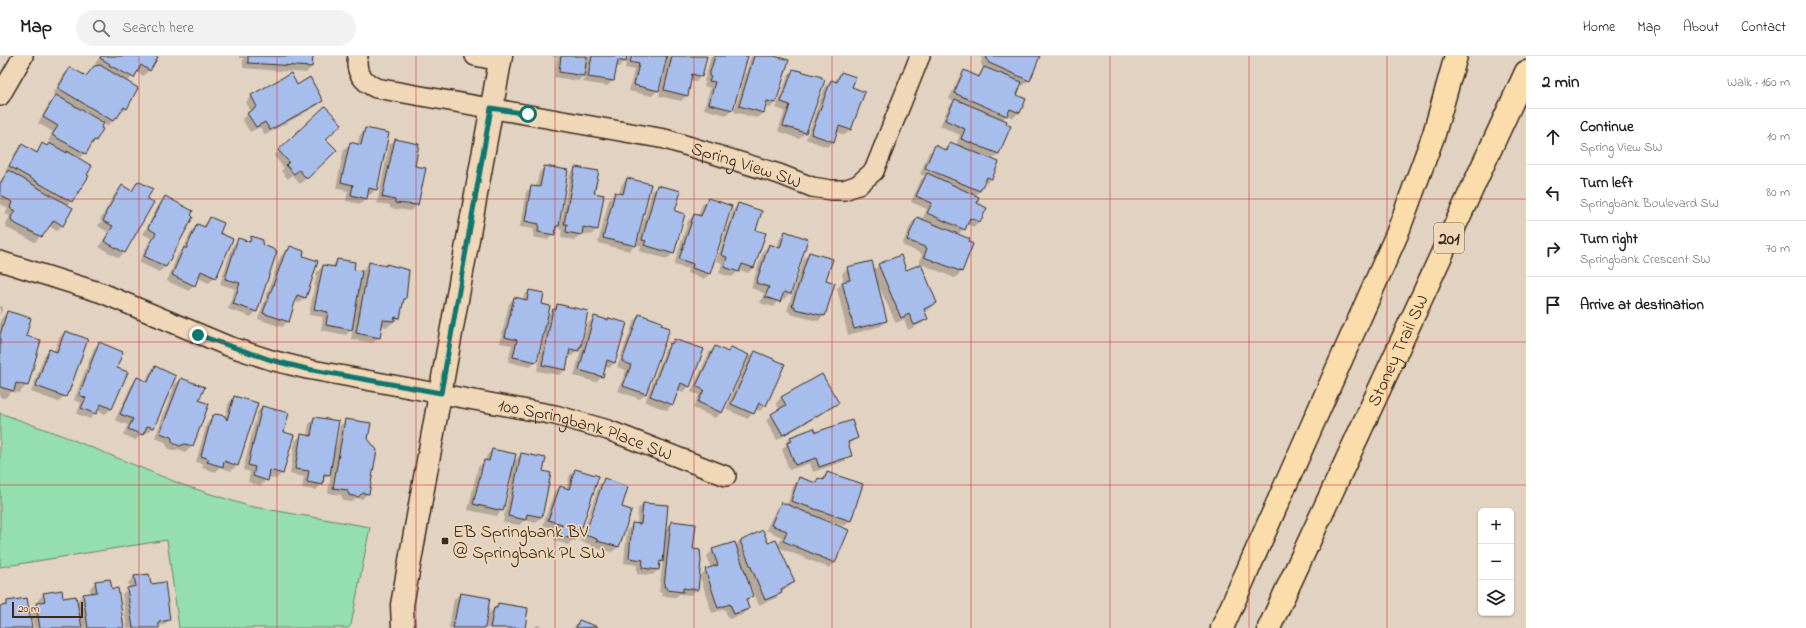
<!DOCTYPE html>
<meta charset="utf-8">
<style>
:root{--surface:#fff;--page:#f2f2f2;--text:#202124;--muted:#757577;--line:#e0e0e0}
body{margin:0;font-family:"Indie Flower",sans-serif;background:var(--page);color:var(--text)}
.controls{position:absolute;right:12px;bottom:12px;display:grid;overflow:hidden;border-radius:6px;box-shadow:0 1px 3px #0004}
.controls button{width:36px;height:36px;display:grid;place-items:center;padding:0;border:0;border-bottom:1px solid var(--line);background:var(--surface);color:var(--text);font:20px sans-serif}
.scale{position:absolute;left:12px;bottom:10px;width:71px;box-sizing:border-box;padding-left:4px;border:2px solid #3b2a1e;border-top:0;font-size:11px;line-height:14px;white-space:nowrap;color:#3b2a1e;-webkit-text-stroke:3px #f0d7b8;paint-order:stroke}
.stop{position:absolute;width:12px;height:12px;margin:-9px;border:3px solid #0f766e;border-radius:50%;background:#fff}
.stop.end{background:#0f766e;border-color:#fff;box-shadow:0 1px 4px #0008}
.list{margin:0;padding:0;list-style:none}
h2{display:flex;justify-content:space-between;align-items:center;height:52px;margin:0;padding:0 16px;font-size:17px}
h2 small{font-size:13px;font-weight:400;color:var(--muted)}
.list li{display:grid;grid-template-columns:26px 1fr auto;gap:12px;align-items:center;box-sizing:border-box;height:56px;padding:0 16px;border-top:1px solid var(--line)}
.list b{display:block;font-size:15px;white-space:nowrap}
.list p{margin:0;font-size:13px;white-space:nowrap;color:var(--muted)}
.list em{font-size:13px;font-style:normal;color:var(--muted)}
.icon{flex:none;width:22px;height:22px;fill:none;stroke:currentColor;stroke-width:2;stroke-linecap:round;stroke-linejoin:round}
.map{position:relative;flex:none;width:1526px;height:572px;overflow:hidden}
header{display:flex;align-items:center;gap:24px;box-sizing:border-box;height:56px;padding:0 20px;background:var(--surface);border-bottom:1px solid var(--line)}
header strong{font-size:19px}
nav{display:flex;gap:22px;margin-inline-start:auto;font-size:14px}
.search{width:280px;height:36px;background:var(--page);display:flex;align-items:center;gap:10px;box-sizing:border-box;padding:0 14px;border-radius:22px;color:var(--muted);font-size:15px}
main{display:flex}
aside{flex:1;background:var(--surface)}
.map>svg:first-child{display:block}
.green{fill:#95dead;stroke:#688466}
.shadow{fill:#0003;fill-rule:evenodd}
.building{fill:#a7beec;stroke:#3b2a1e}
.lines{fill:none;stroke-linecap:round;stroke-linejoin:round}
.street-casing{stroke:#3b2a1e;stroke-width:22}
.secondary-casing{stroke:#3b2a1e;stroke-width:25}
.highway-casing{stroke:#3b2a1e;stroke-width:25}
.street{stroke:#f0d7b8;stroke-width:19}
.secondary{stroke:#f0d7b8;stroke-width:22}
.highway{stroke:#faddab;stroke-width:22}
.route{stroke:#0f766e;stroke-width:5}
.grid{fill:none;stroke:#d62828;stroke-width:1;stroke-opacity:0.55}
.poi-dot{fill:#3b2a1e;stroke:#f0d7b8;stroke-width:1.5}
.labels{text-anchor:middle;stroke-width:3.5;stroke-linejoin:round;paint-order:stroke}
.shield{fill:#f0d7b8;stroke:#715e4c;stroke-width:1}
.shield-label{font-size:17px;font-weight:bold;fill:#3b2a1e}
.street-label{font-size:18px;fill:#3b2a1e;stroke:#f0d7b8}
.poi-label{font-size:18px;fill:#3b2a1e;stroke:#f0d7b8;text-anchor:start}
</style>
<header>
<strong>Map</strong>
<div class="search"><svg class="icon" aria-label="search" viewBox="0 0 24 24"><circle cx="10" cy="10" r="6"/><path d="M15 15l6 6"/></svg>Search here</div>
<nav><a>Home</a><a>Map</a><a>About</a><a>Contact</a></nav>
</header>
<main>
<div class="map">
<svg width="1526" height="572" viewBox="0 0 1526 572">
<rect width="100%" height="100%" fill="#e1d2c2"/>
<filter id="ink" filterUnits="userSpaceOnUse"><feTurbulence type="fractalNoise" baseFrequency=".025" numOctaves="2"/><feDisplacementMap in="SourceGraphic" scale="8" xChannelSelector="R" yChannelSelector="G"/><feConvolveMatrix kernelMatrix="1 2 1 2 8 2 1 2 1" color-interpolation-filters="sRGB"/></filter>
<g filter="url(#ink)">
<path class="green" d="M0,357L66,381L183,429L248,450L370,471L351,569L348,572H179L167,484L0,511Z"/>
<g class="shadow">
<path d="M100,0H154L149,14L143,20L136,15L127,27L136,32L126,53L107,70L102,67L95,85L79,104L71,145L66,150L62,169L57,175L49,170L35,186L7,172L6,168L10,160L5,158L8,152L0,148V125L7,117L5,116L16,95L22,90L35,97L43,89L46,91L51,87L48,85L53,76L38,67L50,46L56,40L53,38L64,18L70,13L85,21L99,10L95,8Z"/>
<path d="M239,0H312L311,11L306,17L243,12V2H239Z"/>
<path d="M551,0H626L625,5L619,11L616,10L613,25L607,30L583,26L585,18L578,25L554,21L557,2Z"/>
<path d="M628,0H666L658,34L652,40L629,35L634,14L625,12Z"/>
<path d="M668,0H706L701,20L696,26L690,25L687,39L681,45L659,40Z"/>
<path d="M711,0H747L732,54L727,59L704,53L710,32L704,30L706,26H704Z"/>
<path d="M751,0H772L775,47L770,52L764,51L763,57L757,62L734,56Z"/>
<path d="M978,0H1039L1029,24L1023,30L1020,28L1015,39L1019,56L1013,62L1007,59L1002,64L1010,70L998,98L992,104L998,106L991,123L985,128L983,127L980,135L975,140L979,165L974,171L967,168L958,179L972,188L961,216L955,222L919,207L922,198L902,189L911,168L917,162L922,164L927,153L911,146L921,124L925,120L920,118L929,96L935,91L944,95L951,87L956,89L960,79L940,70L949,50L954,45L949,43L959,21L964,16L977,21L983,13L981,7L982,2Z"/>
<path d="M793,14L821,22L823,25L805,77L799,83L778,75L785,55L776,52L788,20Z"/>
<path d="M841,17L851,32L850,74L845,79L836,76L833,86L827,91L806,83L825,31L831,25L834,26Z"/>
<path d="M291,18L297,30L322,45L317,50L265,79L260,71L250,76L242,63L251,56L246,46L251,40Z"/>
<path d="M324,51L325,83L336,94L300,128L292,119L288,123L281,115L284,112L274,100Z"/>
<path d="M365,73L376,133L370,139L367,138L366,142L361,148L346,145L348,135L336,132L344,93L350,88L357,89L360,79Z"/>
<path d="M395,84L414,110L417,149L411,155L390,152V149L377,147L389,89Z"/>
<path d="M544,111L559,165L561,166L570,118L576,112L593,138L597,173L591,179L581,177L575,184L561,182L562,174L559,173L560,168L548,184L533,181L534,173L520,171L526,136L531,131H536L539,117Z"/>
<path d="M627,123L635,189L629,195L598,187L609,143L615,137L619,139L622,128Z"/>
<path d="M138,127L146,143L124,196L119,202L99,191L108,176L98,170L102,165L100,164L116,136L122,130L131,135Z"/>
<path d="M658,130L673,197L667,203L639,195L641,190L637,189L652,135Z"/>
<path d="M165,141L192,161L165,211L159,216L139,206L151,182L143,178L160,147Z"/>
<path d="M708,143L709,218L704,223L687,217L688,213L674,209L688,165L694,159L698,160L702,149Z"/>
<path d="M738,149L755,175L753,212L748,217L739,214L732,221L719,217L722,207L716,205L733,154Z"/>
<path d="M210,162L218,177L215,221L209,227L198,222L194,229L189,235L167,225L178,198L184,192L192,174L198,169L203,171Z"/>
<path d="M786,176L790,237L784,243L780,242L774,251L760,247L764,237L751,232L763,195L769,189L777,192L780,182Z"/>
<path d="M252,182L256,255L251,261L228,253L235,233L220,228L233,189L239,183L247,186Z"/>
<path d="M290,191L302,200L317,205L305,242L299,247L294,246L288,265L282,271L258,263L280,201Z"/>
<path d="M810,197L824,260L818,265L790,258V256L787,255L804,202Z"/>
<path d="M337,204L353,215L363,217V213L369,208L385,210L386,209L405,243L402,245L399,262L387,271L381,270L379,281L373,287L351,283L353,271L346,279L321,274L323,261L309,259L317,216L323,210L331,212Z"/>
<path d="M879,209L905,215L936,247L930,253L924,255L927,263L921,268L908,274L904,263L896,267L876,224L886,265L881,270L848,279L837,232L844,226L842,218L848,212L874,214Z"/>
<path d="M529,235L541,249L546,262L557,249L581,290L572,300L568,299L565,314L559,319L537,315L544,279L542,278L536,306L530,311L508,306L512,289L500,287L509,248L514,242L523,244L524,240Z"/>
<path d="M0,250L3,251L0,260Z"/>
<path d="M7,256L25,281L27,329L19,337L11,336L5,342L0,341V264Z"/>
<path d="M639,259L645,338L640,343L618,335L626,314L617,311L634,265Z"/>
<path d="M594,262L615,306L609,312L604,310L602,320L596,326L574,320L588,267Z"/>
<path d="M65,276L68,336L59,346L31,336L44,300L49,294L54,296L60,281Z"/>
<path d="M674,284L689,330L683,336L678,334L672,348L667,354L645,346L665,294Z"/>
<path d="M100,287L115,312L126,317L111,353L105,358L97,354L90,363L77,358L81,347L74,344L94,292Z"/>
<path d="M715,291L727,296L731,292L747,300L721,357L715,362L693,352L699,339L691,336L709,297Z"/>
<path d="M755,296L765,349L760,355L755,353L748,363L726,353L749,301Z"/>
<path d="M155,312L175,320L153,372L147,377L143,376L136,384L123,379L128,369L115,364L132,328L137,322L146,326L149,317Z"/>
<path d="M181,323L198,345L208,349L192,390L186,396L178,393L173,395L168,392L165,386L155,382L175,328Z"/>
<path d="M234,341L237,409L231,415L220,411L216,416L202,412L204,408L196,406L207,367L213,361H225L229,347Z"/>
<path d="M782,341L838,347L832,352L777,384L766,364L780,354L776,347Z"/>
<path d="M262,351L282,377V417L276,423L268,421L261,430L248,426L250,416L243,414L257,357Z"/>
<path d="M315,362L334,391H336L340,370L346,364L367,383L368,437L362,443L356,442L352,446L344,445L341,439L328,437L331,417L322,424V428L316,434L302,432L304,421L290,418L295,385L301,379L307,380L309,368Z"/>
<path d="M815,377L857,382L847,389L851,400L845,405L813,416L810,407L789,414L782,393L786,389L785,387L791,381Z"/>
<path d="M492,394L514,406L521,398L542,416L550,418L541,461L535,467L525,464L519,469L503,466L512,422L510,421L502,454L497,460L468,454L478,411L485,405L487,399Z"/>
<path d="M576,414L598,421L580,474L568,489L554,484L557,474L543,469L554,436L560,431L566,433L570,419Z"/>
<path d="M827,417L850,464L845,470L822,462V464L834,507L829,512L778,491L794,526L788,532L781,535V537L776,542L759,549L746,519H745L752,540L746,546L748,553L742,559L728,563L725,553L712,557L700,520L706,514L711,512L707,500L713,494L735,490L740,485L762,476L768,489L778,490L782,481L766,474L776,453L781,447L787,449L794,428L800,423L814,427L818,423L821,424Z"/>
<path d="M605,424L620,451L618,491L612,496L592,491V489L580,485L599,429ZM601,429H603L584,484L582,483Z"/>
<path d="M644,448L665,473L672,466L692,494L697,533L691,539L679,538L676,541L661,540L662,537L659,536L663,504L658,508V514L652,519L637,518V509L624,507L627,474L633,468L637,469L638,453Z"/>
<path d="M148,519L150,529L169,564L164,569L158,570V572H127L122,538L130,532L128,527L134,521Z"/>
<path d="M96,526L111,534L123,572H34L30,553L39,547L38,544L44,538L62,543L81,567L77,545L83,539L91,538L90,532Z"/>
<path d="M460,538L484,572H449L454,543Z"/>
<path d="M498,548L524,572H486L488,561L486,560Z"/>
<path d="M579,565L596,571L573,572Z"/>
<path d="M537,569L548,572H534Z"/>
</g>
<g class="building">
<path d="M101,0H156L158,1L150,15L141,9L134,22L109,9L110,8L100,2Z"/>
<path d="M248,0H313L312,11L248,7Z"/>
<path d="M561,0H587L584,20L559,16Z"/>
<path d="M592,0H627L626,6L618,4L614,25L588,21Z"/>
<path d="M632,0H667L659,35L634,29L639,8L630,6Z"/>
<path d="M672,0H707L702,21L692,18L688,40L664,34Z"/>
<path d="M715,0H748L733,54L709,48L715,26L709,25L711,21L709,20Z"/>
<path d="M754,0H774L789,4L776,47L767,45L764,57L739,50Z"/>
<path d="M986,0H1040L1030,25L989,7Z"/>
<path d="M100,9L138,32L127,53L124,51L117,62L116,61L113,65L58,32L70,11L86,20L94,10Z"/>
<path d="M984,11L1022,26L1017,39L1026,43L1020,57L1010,53L1007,60L954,37L964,14L979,21Z"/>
<path d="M793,13L822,21V23L825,24L806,77L783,70L790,49L781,46Z"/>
<path d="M841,16L856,21L852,31L865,36L851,74L839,70L834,86L811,78L831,24L837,26Z"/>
<path d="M291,17L297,29L310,21L323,45L270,74L265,66L256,71L247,57L257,51L251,39Z"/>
<path d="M56,39L104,67L101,72L103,73L96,85L94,84L86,98L52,79L58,70L43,61Z"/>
<path d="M955,43L1007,65L1006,68L1011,70L999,98L961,83L965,73L945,64Z"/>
<path d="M325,50L342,68L326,83L337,94L307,123L299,114L294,118L286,109L289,106L278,94Z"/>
<path d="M365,72L389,77L377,134L369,132L367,143L351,139L353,129L341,126L350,86L361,89Z"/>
<path d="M395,83L419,88L415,110L426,112L418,149L395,147V144L382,141Z"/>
<path d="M950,86L999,106L992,123L987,121L980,135L925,112L935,89L947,95Z"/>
<path d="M42,87L47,90L49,87L67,97V95L92,110L87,119L89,120L72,146L9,110L22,88L37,97Z"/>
<path d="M544,110L568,114L559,170H556L555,179L538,176L539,168L525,165L531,130L540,131Z"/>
<path d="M575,111L599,115L594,137L604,139L598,174L583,171L582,179L566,176L567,168H564Z"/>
<path d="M8,114L73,152L63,170L54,164L42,181L12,166L11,161L15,155L10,152L12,146L0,139V128Z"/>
<path d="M927,117L979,141L977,147L987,152L980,166L970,162L965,174L927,157L932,147L916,140Z"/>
<path d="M627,122L651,128L636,190L603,182L615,136L623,138Z"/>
<path d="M138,125L153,133L147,143L154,146L125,197L104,185L113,170L103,165L106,159L105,158L122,129L132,135Z"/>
<path d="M657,129L681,135L675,155L685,158L674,198L644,189L646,185L642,184Z"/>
<path d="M165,140L193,155L191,159L193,161L166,211L144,200L156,177L148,172Z"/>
<path d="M708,142L732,150L710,218L692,212L693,208L679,203L694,158L701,160Z"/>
<path d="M738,147L762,155L756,174L766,177L754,212L742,208L739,216L724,211L727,201L721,199Z"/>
<path d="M210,161L224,167L220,177L233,183L216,222L201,215L195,230L172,219L184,191L186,193L197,168L205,171Z"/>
<path d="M917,161L970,183L969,186L973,188L962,216L924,201L927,192L907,184Z"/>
<path d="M785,175L808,183L791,238L784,236L780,246L765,241L769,231L756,227L769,188L780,192Z"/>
<path d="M251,180L263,184L262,188L277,195L257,256L233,248L240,227L225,223L238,182L250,186Z"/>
<path d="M290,190L304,195L303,200L318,205L306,242L297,239L289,266L263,257L286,194L288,195Z"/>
<path d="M809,196L833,203L826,224L835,227L825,260L795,253V250H792Z"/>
<path d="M901,199L906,214L921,208L937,247L924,253L928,263L914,269L909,258L901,262L878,208Z"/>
<path d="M337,203L355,206L354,214L362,215L352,274L326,269L328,256L314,253L323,209L335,211Z"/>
<path d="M872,205L887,265L854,273L842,226L850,224L847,211Z"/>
<path d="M369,206L386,210V208L409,214L406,243H404L400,262L395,261L394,265L383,264L380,282L356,277Z"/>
<path d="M529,234L544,237L542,248L550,250L537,306L513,301L517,284L505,281L514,241L527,244Z"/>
<path d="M557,248L588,255L581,291H579V295L570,293L566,314L542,309L553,253L556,254Z"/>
<path d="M7,255L31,262L26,280L41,284L28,330L16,327L14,335L0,331V279Z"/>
<path d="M639,258L662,266L661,269L670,272L646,338L623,330L631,309L622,305Z"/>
<path d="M594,260L608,264L609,262L627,267L615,307L607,304L603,321L579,314Z"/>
<path d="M65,275L88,283L69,336H68L66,341L36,330L49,293L57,296Z"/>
<path d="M674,283L704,293L690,331L681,327L673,349L650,340L670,287L672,288Z"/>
<path d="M99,286L123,296L117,312L128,316L112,353L101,348L96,358L81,352L86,342L79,339Z"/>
<path d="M715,290L728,296L731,291L749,299L722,357L698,346L704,334L696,330Z"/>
<path d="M755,295L785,308L766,350L759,347L754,358L731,348Z"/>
<path d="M155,310L176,320L154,372L147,370L143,379L128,373L133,363L120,358L137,321L148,326Z"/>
<path d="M822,318L839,347L783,379L771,358L786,349L781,341Z"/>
<path d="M181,322L205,331L199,344L209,348L193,390L185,388L180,390L173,387L171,381L160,377Z"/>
<path d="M234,340L258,347L238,410L224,405L223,411L207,406L209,403L201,400L212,360L216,358L225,360L227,364Z"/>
<path d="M262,350L289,357L284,376L294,379L283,418L270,414L268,425L253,420L255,411L248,409Z"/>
<path d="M314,361L339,365L330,419L324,418L323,429L307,426L309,415L295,413L301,378L311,380Z"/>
<path d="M345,363L371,367L368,383L377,394L369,438L363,437L358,441L349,439L347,434L333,432Z"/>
<path d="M852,364L858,382L848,386L852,400L819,411L816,402L795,409L787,387L792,385L790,381L814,372L816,376Z"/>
<path d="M492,393L516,398L503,455L473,448L484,404L489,405Z"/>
<path d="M521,397L546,402L543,415L551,417L542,461L527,458L526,464L508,460Z"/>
<path d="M575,413L599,420L581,474L578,473L575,484L559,479L562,468L548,464L560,430L569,433Z"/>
<path d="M827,416L863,428L851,465L791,445L799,421L816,427L818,422L824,424Z"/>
<path d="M604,422L628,431L622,451L631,454V456L619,491L597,485V483L585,479Z"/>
<path d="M781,446L849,474L835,507L783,485L787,475L771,469Z"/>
<path d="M643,447L668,449L663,506L660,505L659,514L642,512L643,504L629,502L632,467L641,468Z"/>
<path d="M671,465L696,468L693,493L700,494L701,505L698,534L683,532V536L667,534V531H664Z"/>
<path d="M763,474L768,487L776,484L795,526L781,533L782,537L765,544L740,485Z"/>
<path d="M735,486L753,540L746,543L749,553L734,558L730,548L718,552L705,513L718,509L712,493Z"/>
<path d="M149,518L151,528L165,526L170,564L159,566V572H133L127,532L136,530L134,520Z"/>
<path d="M110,523L112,533L118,532L124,572H88L83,538L97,536L95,525Z"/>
<path d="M62,534L63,542L76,540L82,572H40L36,547L45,545L43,537Z"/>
<path d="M460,537L490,542L485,572H453Z"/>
<path d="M27,542L32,572H0V550L7,549V545Z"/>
<path d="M498,547L528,552L525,572H490L494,552H497Z"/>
<path d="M579,564L598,571L576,572Z"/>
</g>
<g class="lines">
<defs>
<g id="street">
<path id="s1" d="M358,0C354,15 363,26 376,32L665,83L779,118L812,131L831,134H844L858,129L874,115L920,0"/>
<path d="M475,0L500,5"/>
<path d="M0,40L23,0"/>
<path id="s2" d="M0,205L102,237L228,290L271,304L307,313L555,359L608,374L726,420"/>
</g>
<path id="secondary" d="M403,572L402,549L501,0"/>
<g id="highway">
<path d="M1222,572L1397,178L1434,78L1456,0"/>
<path id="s3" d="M1269,572L1526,16"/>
</g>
</defs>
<use href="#street" class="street-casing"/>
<use href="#secondary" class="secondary-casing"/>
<use href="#highway" class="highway-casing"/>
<use href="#street" class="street"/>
<use href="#secondary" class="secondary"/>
<use href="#highway" class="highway"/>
</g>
</g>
<g class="lines" filter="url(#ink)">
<path class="route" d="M198,279L271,304L307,313L441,337L491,52L528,58"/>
</g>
<path class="grid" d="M139,0V572M277,0V572M416,0V572M555,0V572M694,0V572M832,0V572M971,0V572M1110,0V572M1249,0V572M1387,0V572M0,143H1526M0,286H1526M0,429H1526"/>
<rect class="poi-dot" x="441" y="481" width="8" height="8" rx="2"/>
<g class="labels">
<rect class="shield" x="1434" y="167" width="30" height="30" rx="3"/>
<g class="shield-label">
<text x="1449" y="188">201</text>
</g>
<g class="street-label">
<text dy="6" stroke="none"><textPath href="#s1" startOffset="419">Spring View SW</textPath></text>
<text dy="6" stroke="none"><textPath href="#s3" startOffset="306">Stoney Trail SW</textPath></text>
<text dy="6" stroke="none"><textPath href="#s2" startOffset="611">100 Springbank Place SW</textPath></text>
</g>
<g class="poi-label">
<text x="453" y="481">EB Springbank BV<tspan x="453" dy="21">@ Springbank PL SW</tspan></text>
</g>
</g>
</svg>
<div class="controls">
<button>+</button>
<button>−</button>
<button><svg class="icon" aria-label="layers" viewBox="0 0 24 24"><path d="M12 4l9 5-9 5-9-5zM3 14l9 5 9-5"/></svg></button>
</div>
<div class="scale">20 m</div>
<div class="stop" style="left:528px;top:58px"></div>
<div class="stop end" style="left:198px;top:279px"></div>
</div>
<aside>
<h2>2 min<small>Walk · 160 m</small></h2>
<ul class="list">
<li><svg class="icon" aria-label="ahead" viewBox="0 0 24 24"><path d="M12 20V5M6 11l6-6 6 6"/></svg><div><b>Continue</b><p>Spring View SW</p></div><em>10 m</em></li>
<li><svg class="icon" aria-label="left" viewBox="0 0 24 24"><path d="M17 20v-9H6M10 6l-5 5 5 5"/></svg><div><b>Turn left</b><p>Springbank Boulevard SW</p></div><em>80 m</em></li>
<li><svg class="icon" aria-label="right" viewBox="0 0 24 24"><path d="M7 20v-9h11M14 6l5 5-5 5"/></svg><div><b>Turn right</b><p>Springbank Crescent SW</p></div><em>70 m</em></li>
<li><svg class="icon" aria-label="arrive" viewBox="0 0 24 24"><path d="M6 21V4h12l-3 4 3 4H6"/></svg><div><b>Arrive at destination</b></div></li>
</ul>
</aside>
</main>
